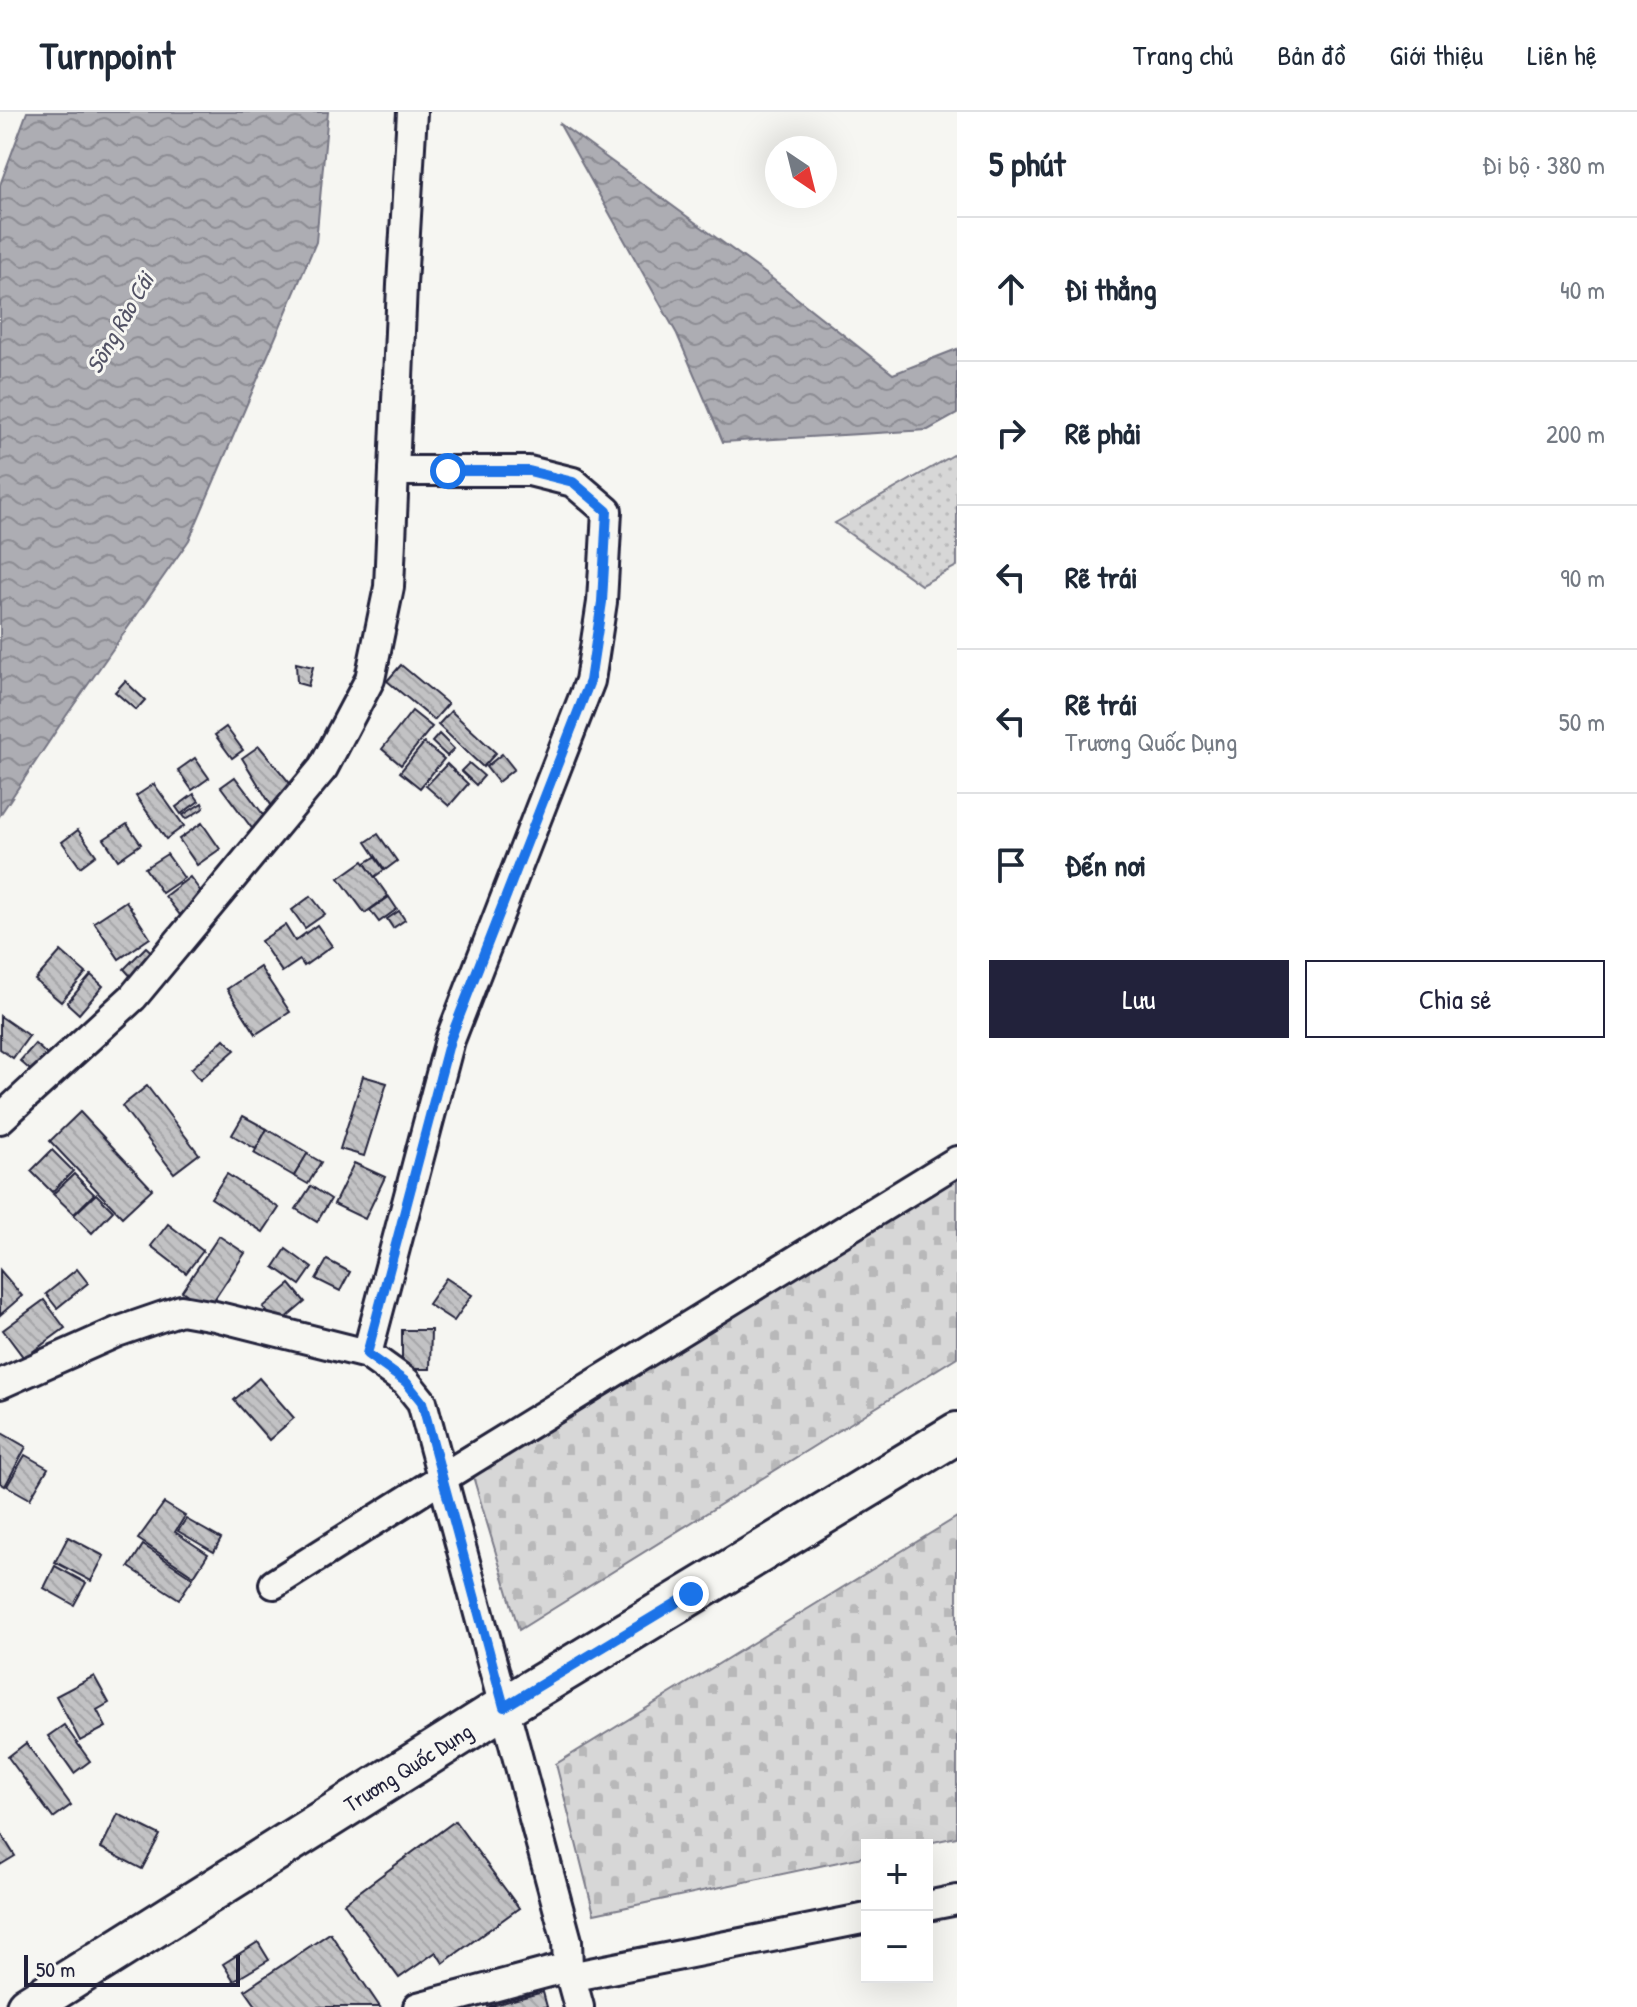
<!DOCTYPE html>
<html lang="vi">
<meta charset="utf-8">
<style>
:root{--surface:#fff;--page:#f6f6f7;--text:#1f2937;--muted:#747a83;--line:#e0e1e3;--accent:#22223b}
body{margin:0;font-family:"Patrick Hand",sans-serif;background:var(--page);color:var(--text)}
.controls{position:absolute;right:24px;bottom:24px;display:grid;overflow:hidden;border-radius:0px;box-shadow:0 8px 32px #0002}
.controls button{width:72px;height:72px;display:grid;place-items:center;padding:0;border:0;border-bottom:2px solid var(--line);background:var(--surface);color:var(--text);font:40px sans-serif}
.compass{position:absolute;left:765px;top:24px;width:72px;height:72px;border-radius:50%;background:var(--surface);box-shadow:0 8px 32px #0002;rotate:145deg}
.scale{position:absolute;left:24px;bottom:20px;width:216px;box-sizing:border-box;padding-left:8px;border:4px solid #22223b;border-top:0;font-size:22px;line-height:28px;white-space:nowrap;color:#22223b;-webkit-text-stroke:6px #f6f6f2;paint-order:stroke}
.stop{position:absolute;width:24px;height:24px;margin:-18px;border:6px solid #1a73e8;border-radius:50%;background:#fff}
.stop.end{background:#1a73e8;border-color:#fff;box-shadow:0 2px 8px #0008}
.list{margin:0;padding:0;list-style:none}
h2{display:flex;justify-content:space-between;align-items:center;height:104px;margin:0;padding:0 32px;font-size:34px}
h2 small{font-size:26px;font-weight:400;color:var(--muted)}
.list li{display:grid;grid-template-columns:52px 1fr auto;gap:24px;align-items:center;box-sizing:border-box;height:144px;padding:0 32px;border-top:2px solid var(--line)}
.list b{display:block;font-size:30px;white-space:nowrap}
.list p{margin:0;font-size:26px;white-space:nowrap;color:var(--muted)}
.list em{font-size:26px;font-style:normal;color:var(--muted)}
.actions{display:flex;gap:16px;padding:24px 32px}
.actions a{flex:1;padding:18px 0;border:2px solid var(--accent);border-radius:0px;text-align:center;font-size:28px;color:var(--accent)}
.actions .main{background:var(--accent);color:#fff}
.icon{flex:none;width:44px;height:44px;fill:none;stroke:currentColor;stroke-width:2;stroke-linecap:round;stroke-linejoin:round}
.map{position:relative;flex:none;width:957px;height:1895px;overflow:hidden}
header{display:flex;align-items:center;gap:48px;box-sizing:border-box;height:112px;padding:0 40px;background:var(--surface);border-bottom:2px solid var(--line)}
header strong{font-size:38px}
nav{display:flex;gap:44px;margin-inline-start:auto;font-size:28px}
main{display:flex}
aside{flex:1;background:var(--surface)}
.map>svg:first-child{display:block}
.grass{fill:url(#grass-dots);stroke:#7c7c89;stroke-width:2}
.cemetery{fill:url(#cemetery-stones);stroke:#7c7c89;stroke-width:2}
.water{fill:url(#water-waves);stroke:#757583;stroke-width:2}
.building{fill:url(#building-back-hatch);stroke:#22223b;stroke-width:2}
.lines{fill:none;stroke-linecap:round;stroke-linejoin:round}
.street-casing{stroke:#22223b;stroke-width:34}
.secondary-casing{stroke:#22223b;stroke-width:46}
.street{stroke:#f6f6f2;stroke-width:28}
.secondary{stroke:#f6f6f2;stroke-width:40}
.route{stroke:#1a73e8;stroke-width:10}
.labels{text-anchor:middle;stroke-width:6;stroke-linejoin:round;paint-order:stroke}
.street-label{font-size:22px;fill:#22223b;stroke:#f6f6f2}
.water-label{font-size:24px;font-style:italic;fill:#535365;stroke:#f6f6f2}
</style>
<header>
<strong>Turnpoint</strong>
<nav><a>Trang chủ</a><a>Bản đồ</a><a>Giới thiệu</a><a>Liên hệ</a></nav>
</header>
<main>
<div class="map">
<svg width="957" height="1895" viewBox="0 0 957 1895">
<defs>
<pattern id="grass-dots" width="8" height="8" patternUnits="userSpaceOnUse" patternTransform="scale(2)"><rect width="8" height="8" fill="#d7d7d7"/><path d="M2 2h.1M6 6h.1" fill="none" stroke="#b8b8b9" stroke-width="1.8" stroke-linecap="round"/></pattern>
<pattern id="cemetery-stones" width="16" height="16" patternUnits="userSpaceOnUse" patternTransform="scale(2)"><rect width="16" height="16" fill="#d7d7d7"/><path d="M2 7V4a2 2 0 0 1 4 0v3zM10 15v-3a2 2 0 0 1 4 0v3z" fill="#b8b8b9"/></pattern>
<pattern id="water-waves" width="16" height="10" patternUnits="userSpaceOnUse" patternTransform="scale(2)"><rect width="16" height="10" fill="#adadb3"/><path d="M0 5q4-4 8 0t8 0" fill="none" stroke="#8c8c93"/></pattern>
<pattern id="building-back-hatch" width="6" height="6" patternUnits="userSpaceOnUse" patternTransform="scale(2)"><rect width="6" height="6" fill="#c2c2c4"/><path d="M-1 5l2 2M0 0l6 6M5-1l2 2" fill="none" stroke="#a6a6a9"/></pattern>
</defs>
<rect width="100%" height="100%" fill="#f6f6f2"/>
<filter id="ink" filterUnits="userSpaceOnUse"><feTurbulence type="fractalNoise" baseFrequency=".0125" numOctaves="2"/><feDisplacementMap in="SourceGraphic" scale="16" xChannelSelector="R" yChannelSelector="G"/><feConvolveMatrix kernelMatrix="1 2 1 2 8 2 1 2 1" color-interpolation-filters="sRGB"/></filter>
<g filter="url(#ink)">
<path class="grass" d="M957,341V454L921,473L835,411Z"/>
<g class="cemetery">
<path d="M957,1042V1245L519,1518L466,1341Z"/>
<path d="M957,1405V1725L919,1733H867V1744L594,1802L556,1652Z"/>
</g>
<g class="water">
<path d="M27,0H328L316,130L189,428L66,604L0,703V73Z"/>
<path d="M559,11L770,165L893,262L957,237V302L928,318L723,330L677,222Z"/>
</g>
<g class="building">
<path d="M296,551L313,555L308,574L297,571Z"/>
<path d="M401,553L448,592L434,608L387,569Z"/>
<path d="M125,569L145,588L136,598L115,580Z"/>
<path d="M412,599L432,615L401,653L382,637Z"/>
<path d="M451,599L496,641L483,655L438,613Z"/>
<path d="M226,615L243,638L232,646L215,623Z"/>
<path d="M439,622L454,637L447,644L432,630Z"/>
<path d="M424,631L444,647L420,676L400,660Z"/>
<path d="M259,634L293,675L281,700L271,693L242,646Z"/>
<path d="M502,642L514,657L498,670L486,655Z"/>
<path d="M195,646L209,666L192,678L178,658Z"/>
<path d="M469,651L484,664L476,673L461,659Z"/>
<path d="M447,652L468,672L449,694L426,674Z"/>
<path d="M235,665L271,713L257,723L221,675Z"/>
<path d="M154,672L184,714L166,727L136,684Z"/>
<path d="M194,682L199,689L181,702L176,695Z"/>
<path d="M202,691L204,696L186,707L183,703Z"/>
<path d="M202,711L220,737L197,753L179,727Z"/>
<path d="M127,712L141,732L118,748L104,727Z"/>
<path d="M78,718L96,743L80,755L62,730Z"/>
<path d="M378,722L397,749L385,758L366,730Z"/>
<path d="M167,742L184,766L162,781L145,756Z"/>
<path d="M375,745L384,758L374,765L365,751Z"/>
<path d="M363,749L388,784L365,801L339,766Z"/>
<path d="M190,765L204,784L180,803L165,784Z"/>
<path d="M311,784L325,802L305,816L292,798Z"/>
<path d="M389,785L397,797L379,810L370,798Z"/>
<path d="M126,789L150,826L119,847L94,810Z"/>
<path d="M399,799L405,808L393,816L387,807Z"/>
<path d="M285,813L295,829L317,813L332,834L304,854L300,848L282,860L261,829Z"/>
<path d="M146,835L159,847L136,870L124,857Z"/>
<path d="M61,839L86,861L61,890L35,868Z"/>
<path d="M260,855L290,900L256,922L227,877Z"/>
<path d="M91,863L103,874L79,902L67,891Z"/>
<path d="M0,904L29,924L13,946L0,937Z"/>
<path d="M224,927L235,938L200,968L191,957Z"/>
<path d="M35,932L52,947L37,964L20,949Z"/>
<path d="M363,964L387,971L364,1044L340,1037Z"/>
<path d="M147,974L199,1042L174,1061L122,994Z"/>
<path d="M80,1000L152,1077L122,1105L50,1029Z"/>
<path d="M243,1004L267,1017L256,1037L232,1023Z"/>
<path d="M267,1017L308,1041L294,1064L254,1041Z"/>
<path d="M52,1038L73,1059L52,1080L31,1059Z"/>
<path d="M307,1042L321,1050L308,1072L294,1064Z"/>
<path d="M354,1051L385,1065L365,1107L334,1092Z"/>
<path d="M74,1062L94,1082L74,1102L53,1082Z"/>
<path d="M227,1062L279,1096L263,1120L211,1086Z"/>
<path d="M311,1074L331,1087L317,1110L296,1097Z"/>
<path d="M96,1082L113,1099L92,1121L74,1103Z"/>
<path d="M168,1112L203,1139L186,1161L151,1134Z"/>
<path d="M219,1124L245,1141L208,1197L182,1179Z"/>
<path d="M286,1137L312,1156L300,1173L274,1155Z"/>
<path d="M327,1148L350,1160L340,1179L316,1167Z"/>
<path d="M77,1157L88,1171L57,1196L46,1182Z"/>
<path d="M0,1158L22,1184L0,1203Z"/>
<path d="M446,1166L472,1183L454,1209L428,1192Z"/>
<path d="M290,1172L305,1190L278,1213L263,1195Z"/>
<path d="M44,1188L65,1216L24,1246L3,1218Z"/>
<path d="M402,1218H431L430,1257H402Z"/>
<path d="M259,1266L294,1306L269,1328L234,1288Z"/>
<path d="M0,1320L26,1335L5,1374L0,1371Z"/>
<path d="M25,1343L48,1356L30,1387L7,1374Z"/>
<path d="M164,1391L185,1404L175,1420L208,1442L194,1464L138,1427Z"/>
<path d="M186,1407L221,1427L214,1440L178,1419Z"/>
<path d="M68,1425L104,1444L91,1469L55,1450Z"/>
<path d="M143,1433L193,1466L179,1487L129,1455Z"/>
<path d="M55,1454L86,1471L74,1493L44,1476Z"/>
<path d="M94,1564L109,1591L97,1598L106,1615L80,1629L56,1584Z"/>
<path d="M64,1613L90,1649L74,1661L48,1624Z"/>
<path d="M26,1631L71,1693L53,1706L8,1645Z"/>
<path d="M118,1702L160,1723L142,1757L101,1736Z"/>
<path d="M455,1709L519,1796L443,1851L436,1840L399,1866L344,1791Z"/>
<path d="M0,1720L15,1744L0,1753Z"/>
<path d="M330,1821L380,1895H257L245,1878Z"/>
<path d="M258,1830L269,1848L234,1869L223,1852Z"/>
<path d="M543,1880L547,1895H487Z"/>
</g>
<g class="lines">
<defs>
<g id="street">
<path d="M0,1007L133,885L323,656L370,567L389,475L402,173L412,0"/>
<path d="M367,1242L450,928L590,569L602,490L607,399L573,370L529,359H394"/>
<path d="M0,1272L117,1220L181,1198L215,1204L367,1242L406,1270L422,1290L567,1829L568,1855L579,1895"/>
<path d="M274,1472L442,1366L957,1049"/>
<path d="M927,1794L957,1788"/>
<path d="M570,1865L867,1806"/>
<path d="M418,1895L568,1855"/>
</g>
<g id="secondary">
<path id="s1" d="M27,1895L504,1595L957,1321"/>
</g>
</defs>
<use href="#street" class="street-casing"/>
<use href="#secondary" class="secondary-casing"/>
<use href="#street" class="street"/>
<use href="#secondary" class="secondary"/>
</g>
</g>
<g class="lines" filter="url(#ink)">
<path class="route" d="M448,359H529L573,370L607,399L602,490L590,569L450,928L367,1242L406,1270L422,1290L504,1595L691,1482"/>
</g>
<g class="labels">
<g class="street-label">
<text dy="8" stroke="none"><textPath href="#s1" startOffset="450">Trương Quốc Dụng</textPath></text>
</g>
<g class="water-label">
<text transform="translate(120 211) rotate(-60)" y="8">Sông Rào Cái</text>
</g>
</g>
</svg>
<div class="controls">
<button>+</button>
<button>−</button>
</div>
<svg class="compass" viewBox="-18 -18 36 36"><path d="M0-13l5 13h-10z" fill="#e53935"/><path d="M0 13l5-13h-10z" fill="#747a83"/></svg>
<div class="scale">50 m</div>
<div class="stop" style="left:448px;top:359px"></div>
<div class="stop end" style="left:691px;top:1482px"></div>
</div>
<aside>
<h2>5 phút<small>Đi bộ · 380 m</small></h2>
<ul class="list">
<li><svg class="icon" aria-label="ahead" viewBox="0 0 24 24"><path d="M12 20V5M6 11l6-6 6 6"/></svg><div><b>Đi thẳng</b></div><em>40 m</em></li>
<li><svg class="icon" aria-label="right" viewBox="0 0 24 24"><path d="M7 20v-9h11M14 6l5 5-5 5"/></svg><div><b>Rẽ phải</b></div><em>200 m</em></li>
<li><svg class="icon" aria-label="left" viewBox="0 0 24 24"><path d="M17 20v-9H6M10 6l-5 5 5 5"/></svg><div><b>Rẽ trái</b></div><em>90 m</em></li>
<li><svg class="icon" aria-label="left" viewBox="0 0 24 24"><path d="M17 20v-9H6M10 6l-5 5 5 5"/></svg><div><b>Rẽ trái</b><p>Trương Quốc Dụng</p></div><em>50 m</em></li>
<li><svg class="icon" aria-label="arrive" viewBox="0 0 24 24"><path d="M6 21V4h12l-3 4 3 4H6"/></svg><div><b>Đến nơi</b></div></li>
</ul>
<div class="actions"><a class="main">Lưu</a><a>Chia sẻ</a></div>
</aside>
</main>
